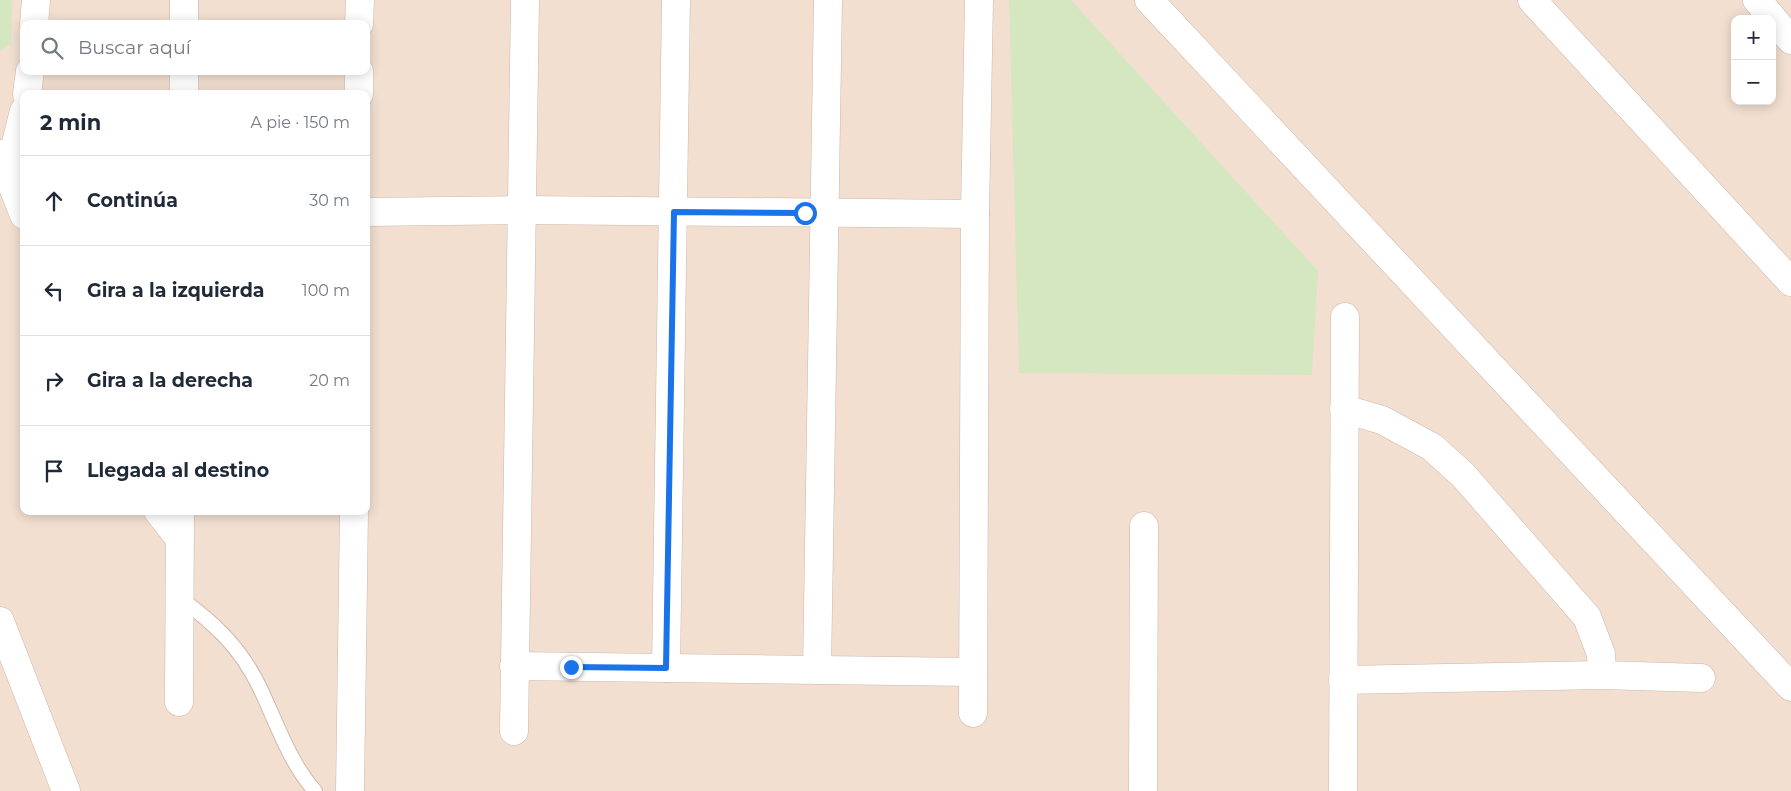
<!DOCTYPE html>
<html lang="es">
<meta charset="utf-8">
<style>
:root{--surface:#fff;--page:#f2f2f3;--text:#1f2937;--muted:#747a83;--line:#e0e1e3}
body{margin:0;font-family:Montserrat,sans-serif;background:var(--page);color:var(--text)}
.controls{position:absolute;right:15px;top:15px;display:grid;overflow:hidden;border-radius:10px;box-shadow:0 2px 12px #0003}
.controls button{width:45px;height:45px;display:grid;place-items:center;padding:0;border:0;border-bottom:1px solid var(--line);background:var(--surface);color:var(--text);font:25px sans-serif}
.stop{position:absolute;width:15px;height:15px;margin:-11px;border:4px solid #1a73e8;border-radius:50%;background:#fff}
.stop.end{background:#1a73e8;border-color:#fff;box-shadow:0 1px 5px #0008}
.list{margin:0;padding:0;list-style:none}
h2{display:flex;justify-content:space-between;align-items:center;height:65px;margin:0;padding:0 20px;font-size:21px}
h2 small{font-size:16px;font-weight:400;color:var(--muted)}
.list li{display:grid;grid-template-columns:32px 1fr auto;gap:15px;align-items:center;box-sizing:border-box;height:90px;padding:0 20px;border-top:1px solid var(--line)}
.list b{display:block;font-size:19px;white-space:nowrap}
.list em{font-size:16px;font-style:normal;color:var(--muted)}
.icon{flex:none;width:28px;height:28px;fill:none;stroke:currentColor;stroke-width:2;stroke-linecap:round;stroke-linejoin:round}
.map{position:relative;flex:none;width:1791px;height:791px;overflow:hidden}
.search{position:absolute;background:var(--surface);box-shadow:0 2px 12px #0003;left:20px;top:20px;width:350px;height:55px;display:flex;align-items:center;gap:12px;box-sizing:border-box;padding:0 18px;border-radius:10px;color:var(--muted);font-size:19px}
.panel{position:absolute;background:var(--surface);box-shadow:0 2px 12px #0003;left:20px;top:90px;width:350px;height:425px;border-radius:10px}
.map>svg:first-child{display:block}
.residential{fill:#f2dfd0;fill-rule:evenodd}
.green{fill:#d5e7c0}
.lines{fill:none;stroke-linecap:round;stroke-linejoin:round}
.service-casing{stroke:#cdb7ab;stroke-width:16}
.minor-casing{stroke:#cdb7ab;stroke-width:29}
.service{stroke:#fff;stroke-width:14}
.minor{stroke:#fff;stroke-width:28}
.route{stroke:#1a73e8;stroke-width:6}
</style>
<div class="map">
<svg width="1791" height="791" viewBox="0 0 1791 791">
<rect width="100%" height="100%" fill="#fbeee1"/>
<path class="residential" d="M0,0H1791V791H0ZM1735,19H1772V101H1735ZM24,24H366V71H24ZM24,94H366V511H24Z"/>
<g class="green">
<path d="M0,0H12L11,44L0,51Z"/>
<path d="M1009,0H1071L1318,271L1312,375L1019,373Z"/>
</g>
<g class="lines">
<defs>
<path id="service" d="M180,598C214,623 240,647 259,686C276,721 289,762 315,791"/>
<g id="minor">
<path d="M1149,0L1791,687"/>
<path d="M1532,0L1791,282"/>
<path d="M1757,0L1791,40"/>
<path d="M34,24L36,0"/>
<path d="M184,24V0"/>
<path d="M359,24L360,0"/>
<path d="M27,94L30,71"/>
<path d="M184,94V71"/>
<path d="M359,94V71"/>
<path d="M0,154L24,215"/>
<path d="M8,174L24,111"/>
<path d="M366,212L521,210L975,214"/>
<path d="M1344,409L1382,420L1432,447L1463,475L1587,617L1601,654L1602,675"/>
<path d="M158,511L180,539"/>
<path d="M0,621L66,791"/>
<path d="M514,666L973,672"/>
<path d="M666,668L676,0"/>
<path d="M817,670L828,0"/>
<path d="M1343,680L1602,675L1701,678"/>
<path d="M179,702L180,511"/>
<path d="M973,713L975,214L979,0"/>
<path d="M514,731L525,0"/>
<path d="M350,791L354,511"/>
<path d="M1143,791L1144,526"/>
<path d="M1343,791L1345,317"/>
</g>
</defs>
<use href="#service" class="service-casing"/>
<use href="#minor" class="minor-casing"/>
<use href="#service" class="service"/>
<use href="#minor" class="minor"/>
</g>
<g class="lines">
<path class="route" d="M571,667L666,668L674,212L805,213"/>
</g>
</svg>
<div class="controls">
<button>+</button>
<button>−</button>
</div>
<div class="stop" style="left:805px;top:213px"></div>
<div class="stop end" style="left:571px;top:667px"></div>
<div class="search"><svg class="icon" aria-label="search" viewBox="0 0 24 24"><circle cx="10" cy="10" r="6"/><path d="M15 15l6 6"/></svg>Buscar aquí</div>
<section class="panel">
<h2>2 min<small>A pie · 150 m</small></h2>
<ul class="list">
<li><svg class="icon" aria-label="ahead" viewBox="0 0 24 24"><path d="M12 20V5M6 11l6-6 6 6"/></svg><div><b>Continúa</b></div><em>30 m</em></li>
<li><svg class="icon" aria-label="left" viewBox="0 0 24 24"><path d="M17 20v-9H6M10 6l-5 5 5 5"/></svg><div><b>Gira a la izquierda</b></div><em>100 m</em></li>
<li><svg class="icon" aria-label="right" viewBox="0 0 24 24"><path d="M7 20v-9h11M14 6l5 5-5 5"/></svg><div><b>Gira a la derecha</b></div><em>20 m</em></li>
<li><svg class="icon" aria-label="arrive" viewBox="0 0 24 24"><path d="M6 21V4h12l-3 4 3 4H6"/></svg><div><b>Llegada al destino</b></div></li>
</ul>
</section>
</div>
